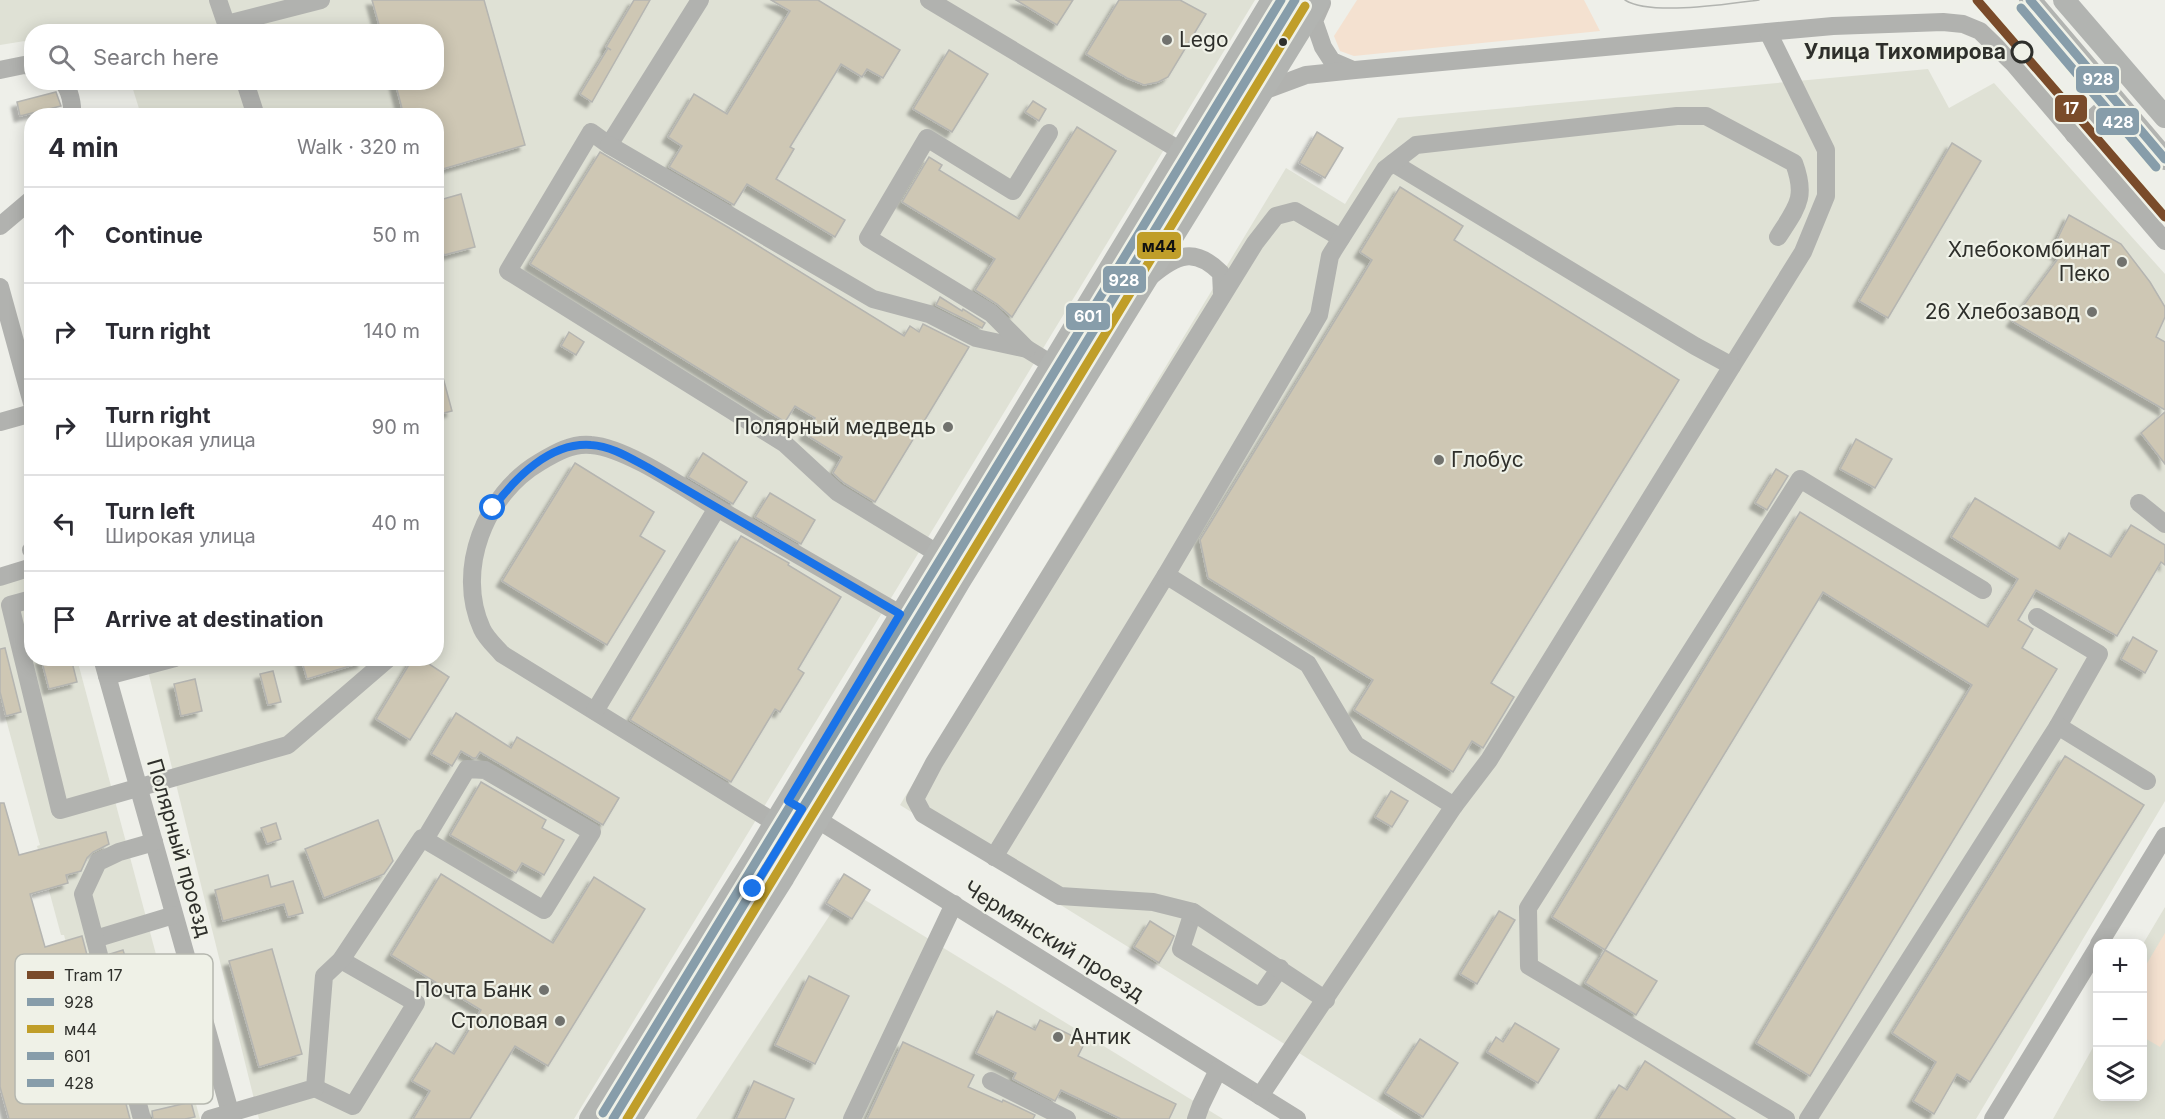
<!DOCTYPE html>
<meta charset="utf-8">
<style>
:root{--surface:#fff;--page:#f2f2f3;--text:#2b2b33;--muted:#7c7c81;--line:#e1e1e2}
body{margin:0;font-family:Inter,sans-serif;background:var(--page);color:var(--text)}
.controls{position:absolute;right:18px;bottom:18px;display:grid;overflow:hidden;border-radius:12px;box-shadow:0 3px 15px #0003}
.controls button{width:54px;height:54px;display:grid;place-items:center;padding:0;border:0;border-bottom:2px solid var(--line);background:var(--surface);color:var(--text);font:30px sans-serif}
.stop{position:absolute;width:18px;height:18px;margin:-14px;border:4px solid #1a73e8;border-radius:50%;background:#fff}
.stop.end{background:#1a73e8;border-color:#fff;box-shadow:0 2px 6px #0008}
.list{margin:0;padding:0;list-style:none}
h2{display:flex;justify-content:space-between;align-items:center;height:78px;margin:0;padding:0 24px;font-size:26px}
h2 small{font-size:20px;font-weight:400;color:var(--muted)}
.list li{display:grid;grid-template-columns:39px 1fr auto;gap:18px;align-items:center;box-sizing:border-box;height:96px;padding:0 24px;border-top:2px solid var(--line)}
.list b{display:block;font-size:22px;white-space:nowrap}
.list p{margin:0;font-size:20px;white-space:nowrap;color:var(--muted)}
.list em{font-size:20px;font-style:normal;color:var(--muted)}
.icon{flex:none;width:33px;height:33px;fill:none;stroke:currentColor;stroke-width:2;stroke-linecap:round;stroke-linejoin:round}
.map{position:relative;flex:none;width:2165px;height:1119px;overflow:hidden}
.search{position:absolute;background:var(--surface);box-shadow:0 3px 15px #0003;left:24px;top:24px;width:420px;height:66px;display:flex;align-items:center;gap:15px;box-sizing:border-box;padding:0 21px;border-radius:24px;color:var(--muted);font-size:22px}
.panel{position:absolute;background:var(--surface);box-shadow:0 3px 15px #0003;left:24px;top:108px;width:420px;height:558px;border-radius:24px}
.map>svg:first-child{display:block}
.built{fill:#dfe1d5}
.green{fill:#f4e1d0}
.building{fill:#cec7b4;stroke:#b5b5b1;stroke-width:1.5;filter:url(#shadow)}
.lines{fill:none;stroke-linecap:round;stroke-linejoin:round}
.minor{stroke:#b1b2af;stroke-width:18}
.major{stroke:#b2b4b1;stroke-width:22}
.tram{stroke:#b2b4b0;stroke-width:1.5}
.bus-1-casing{stroke:#eff1e7;stroke-width:14}
.bus-2-casing{stroke:#eff1e7;stroke-width:14}
.bus-3-casing{stroke:#eff1e7;stroke-width:14}
.bus-4-casing{stroke:#eff1e7;stroke-width:14}
.bus-1{stroke:#879daa;stroke-width:9}
.bus-2{stroke:#c09e29;stroke-width:9}
.bus-3{stroke:#879daa;stroke-width:9}
.bus-4{stroke:#879daa;stroke-width:9}
.tram-1-casing{stroke:#eff1e7;stroke-width:14}
.tram-1{stroke:#7a4b2a;stroke-width:9}
.route{stroke:#1a73e8;stroke-width:8}
.poi-dot{fill:#71726e;stroke:#eff1e7;stroke-width:2}
.bus-dot{fill:#2e2f2b;stroke:#eff1e7;stroke-width:2}
.stop-dot{fill:#eff1e7;stroke:#2e2f2b;stroke-width:3}
.labels{text-anchor:middle;stroke-width:4.5;stroke-linejoin:round;paint-order:stroke}
.poi-label{font-size:21px;fill:#2e2f2b;stroke:#eff1e7;text-anchor:end}
.stop-label{font-size:21px;font-weight:bold;fill:#2e2f2b;stroke:#eff1e7;text-anchor:end}
.street-label{font-size:21px;fill:#2e2f2b;stroke:#eff1e7}
.key{fill:#eff1e7;stroke:#b5b7af;stroke-width:1.5}
.key-label{font-size:16px;fill:#2e2f2b}
.line-badge{stroke:#eff1e7;stroke-width:2}
.badge-label{font-size:16px;text-anchor:middle;font-weight:bold;fill:#fff}
.pale-badge-label{font-size:16px;text-anchor:middle;font-weight:bold;fill:#111}
</style>
<div class="map">
<svg width="2165" height="1119" viewBox="0 0 2165 1119">
<defs>
<filter id="shadow"><feDropShadow dx="-5.5" dy="5.5" stdDeviation="1.5" flood-color="#0004"/></filter>
</defs>
<rect width="100%" height="100%" fill="#eeefe9"/>
<g class="built">
<path d="M0,0H1255L574,1119H259L145,659L436,658V116L141,115L131,83L436,82V32H117L115,28L89,31L32,32L31,40L0,45Z"/>
<path d="M1928,69L1949,108L1994,83L2165,274V801L1976,1119H1405L900,805L1286,168L1345,204L1398,118Z"/>
<path d="M31,574L32,658L77,659L200,1119H113L64,935H61L37,846L40,845L0,697V582Z"/>
<path d="M847,889L1223,1119H696Z"/>
<path d="M2165,907V1119H2053L2096,1042L2097,1030L2098,1096H2142L2143,944Z"/>
</g>
<g class="green">
<path d="M1357,0H1584L1600,31L1354,56L1340,51L1334,36Z"/>
<path d="M2165,933V1039L2160,1047L2143,1037V970Z"/>
</g>
<g class="building">
<path d="M372,0H484L525,145L436,171V116H404L395,82H436V32H381Z"/>
<path d="M634,0H650L592,102L580,94L608,48L611,50L606,47Z"/>
<path d="M771,0H818L900,50L883,78L867,69L862,77L841,64L790,147L794,149L776,179L845,220L835,237L747,184L734,205L669,167L682,146L668,137L694,94L727,114L790,11Z"/>
<path d="M1016,0H1073L1057,25Z"/>
<path d="M1119,0H1180L1206,14L1168,77L1158,82L1144,85L1127,78L1086,54Z"/>
<path d="M949,50L988,74L952,132L913,109Z"/>
<path d="M56,92L61,106L20,116L17,102Z"/>
<path d="M1033,101L1046,109L1039,121L1025,112Z"/>
<path d="M1077,127L1116,151L1012,317L997,304L975,290L995,259L902,202L929,157L942,165L939,170L1019,219Z"/>
<path d="M1317,132L1343,148L1325,178L1299,163Z"/>
<path d="M1952,143L1981,161L1888,318L1859,301Z"/>
<path d="M600,152L731,229L904,336L910,326L919,332L923,324L969,347L875,502L844,483L833,473L842,457L805,434L815,418L795,406L785,422L530,264Z"/>
<path d="M1400,187L1463,226L1454,240L1679,380L1491,683L1514,697L1483,748L1472,741L1453,772L1354,710L1373,680L1208,578L1200,540L1372,260L1360,252Z"/>
<path d="M461,194L475,247L444,255L436,227V201Z"/>
<path d="M2069,215L2121,244L2150,282L2165,307V317L2156,337L2165,342V410L2012,321L2060,256L2052,250Z"/>
<path d="M940,297L962,311L963,309L985,323L982,328L936,305Z"/>
<path d="M569,332L584,342L576,355L561,346Z"/>
<path d="M436,370H441L452,411L436,415Z"/>
<path d="M2165,412V464L2141,433Z"/>
<path d="M1856,439L1892,459L1875,488L1840,469Z"/>
<path d="M703,453L747,482L733,504L688,477Z"/>
<path d="M575,463L654,512L640,536L665,551L607,645L502,581Z"/>
<path d="M1776,469L1788,476L1767,510L1755,503Z"/>
<path d="M770,493L815,520L801,544L755,517Z"/>
<path d="M1975,498L2060,549L2069,533L2111,557L2131,525L2165,545V565L2161,562L2117,636L2036,590L2018,620L2033,629L2022,648L2057,669L1810,1076L1756,1043L1972,685L1823,592L1605,950L1552,917L1800,512L1988,627L2018,579L1951,537Z"/>
<path d="M741,536L789,563L788,565L841,597L798,669L804,673L780,712L775,709L731,782L630,720Z"/>
<path d="M2133,637L2157,651L2145,673L2121,659Z"/>
<path d="M5,648L21,712L6,716L0,692V649Z"/>
<path d="M41,658H71L77,682L49,689Z"/>
<path d="M301,658H362L363,662L307,679Z"/>
<path d="M413,658H420L449,677L410,740L376,719Z"/>
<path d="M273,671L281,702L268,705L260,674Z"/>
<path d="M195,679L202,711L181,716L174,684Z"/>
<path d="M456,713L511,748L517,737L619,798L603,825L480,752L476,758H473L461,751L452,766L431,754Z"/>
<path d="M2065,756L2144,805L1970,1082L1957,1074L1934,1114L1913,1101L1936,1062L1892,1033Z"/>
<path d="M481,782L546,820L542,828L564,840L544,875L522,863L516,873L450,835Z"/>
<path d="M1391,791L1408,801L1392,827L1375,817Z"/>
<path d="M0,803H4L19,855L106,832L109,844L93,852L87,858L81,871L66,875L68,883L30,894L45,947L82,936L130,1119H9L0,1087Z"/>
<path d="M378,820L393,861L384,874L324,898L305,849Z"/>
<path d="M276,823L281,839L267,844L261,828Z"/>
<path d="M441,874L553,943L594,877L645,909L548,1066L515,1046L470,1119H413L430,1091L412,1081L436,1043L454,1054L481,1010L391,955Z"/>
<path d="M844,874L870,890L852,919L826,903Z"/>
<path d="M268,875L271,887L293,881L303,913L288,917L284,904L223,921L215,890Z"/>
<path d="M1499,911L1515,920L1477,984L1460,974Z"/>
<path d="M1150,921L1174,936L1170,945L1159,963L1134,947Z"/>
<path d="M272,949L302,1054L259,1067L229,961Z"/>
<path d="M123,950L128,966L114,969L110,954Z"/>
<path d="M1605,950L1657,981L1636,1015L1585,983Z"/>
<path d="M809,976L849,996L815,1064L775,1045Z"/>
<path d="M997,1011L1035,1030L1040,1020L1085,1042L1078,1056L1176,1104L1169,1119H1121L1061,1090L1055,1101L1013,1079L1016,1073L976,1053Z"/>
<path d="M1515,1023L1559,1049L1538,1083L1487,1052L1496,1037L1503,1042Z"/>
<path d="M1420,1039L1458,1063L1423,1117L1385,1093Z"/>
<path d="M903,1042L974,1075L968,1087L1002,1102L1003,1100L1035,1115L1033,1119H867Z"/>
<path d="M1645,1061L1735,1119H1598L1619,1085L1627,1090Z"/>
<path d="M754,1081L794,1099L785,1119H736Z"/>
<path d="M191,1102L195,1117L185,1119H153L152,1111Z"/>
</g>
<g class="lines">
<g class="minor">
<path d="M218,0L229,32"/>
<path d="M700,0L609,145L591,132L508,271L784,443L837,492L937,553"/>
<path d="M929,0L1191,157"/>
<path d="M1322,3L1314,21L1323,47L1332,61L1353,70"/>
<path d="M227,24L321,0"/>
<path d="M0,70L24,65L32,66"/>
<path d="M63,82C70,90 73,105 72,116"/>
<path d="M245,82L256,116"/>
<path d="M1263,91L1306,75L1355,70L1833,26L1943,22L1963,24L1980,31L2013,63L2165,241"/>
<path d="M2074,135L2114,99"/>
<path d="M609,145L873,299L929,314L976,338L1027,349L1053,365"/>
<path d="M1393,163L1695,346L1732,366L1803,252L1826,196V150L1768,32"/>
<path d="M0,226L32,199"/>
<path d="M1151,276C1177,254 1195,247 1221,273L1222,294"/>
<path d="M0,287L32,403"/>
<path d="M1027,349L991,313L868,238L927,138L1013,191L1049,133"/>
<path d="M0,422L32,413"/>
<path d="M2139,503L2165,524"/>
<path d="M717,508C685,489 628,448 591,445C572,443 555,453 540,462C485,494 455,570 482,629C486,638 495,646 502,654L774,822"/>
<path d="M31,550H32"/>
<path d="M0,577L32,567"/>
<path d="M32,599L10,605L60,810L288,745L389,658"/>
<path d="M2037,617L2099,654L2058,726"/>
<path d="M102,658L232,1119"/>
<path d="M107,676L175,658"/>
<path d="M595,711L717,508L900,614"/>
<path d="M1454,806L1489,760L1732,366"/>
<path d="M807,813L1297,1119"/>
<path d="M994,857L1166,575"/>
<path d="M1193,912L1181,949L1260,997L1280,968"/>
<path d="M95,939L174,915"/>
<path d="M2099,944L2165,836"/>
<path d="M1326,1000L1193,912L1153,902L1060,896L923,814L915,799L934,763L1255,243L1276,216L1295,211L1341,238"/>
<path d="M991,1081L1067,1119"/>
<path d="M315,1088L353,1106L416,1003L341,960"/>
<path d="M1260,1096L1454,806L1356,745L1308,664L1166,575L1319,315L1330,256L1333,251L1385,169L1416,145L1677,116H1706L1794,163C1807,198 1797,207 1778,237"/>
<path d="M142,1119L83,894L98,862L119,852L154,842"/>
<path d="M210,1119L315,1088L324,976L341,960L422,838L544,910L592,832L485,770L467,769L425,839"/>
<path d="M613,1119L1295,0"/>
<path d="M852,1119L954,904"/>
<path d="M1196,1119L1201,1105L1218,1070"/>
<path d="M1786,1119L1529,966L1528,908L1800,479L1983,590"/>
<path d="M1808,1119L2058,726L2147,781"/>
<path d="M1993,1119L2098,947"/>
</g>
<g class="major">
<path d="M2030,0L2165,159"/>
<path d="M2064,0L2165,117"/>
<path d="M590,1119L753,859L1272,0"/>
<path d="M631,1119L784,877L960,581L1319,0"/>
</g>
<path class="tram" d="M1625,0C1650,16 1728,4 1759,0"/>
<defs>
<g id="bus-1">
<path d="M2030,0L2165,159"/>
<path d="M613,1119L1295,0"/>
</g>
<path id="bus-2" d="M627,1119L1305,6"/>
<path id="bus-3" d="M603,1113L1281,0"/>
<path id="bus-4" d="M2021,8L2156,167"/>
</defs>
<use href="#bus-1" class="bus-1-casing"/>
<use href="#bus-2" class="bus-2-casing"/>
<use href="#bus-3" class="bus-3-casing"/>
<use href="#bus-4" class="bus-4-casing"/>
<use href="#bus-1" class="bus-1"/>
<use href="#bus-2" class="bus-2"/>
<use href="#bus-3" class="bus-3"/>
<use href="#bus-4" class="bus-4"/>
<defs>
<path id="tram-1" d="M1977,0L2165,217"/>
</defs>
<use href="#tram-1" class="tram-1-casing"/>
<use href="#tram-1" class="tram-1"/>
</g>
<g class="lines">
<path class="route" d="M493,508C515,478 550,442 591,445C611,446 630,458 647,467L900,614L788,801L802,809L753,889"/>
</g>
<g class="poi-dot">
<circle cx="1167" cy="40" r="6"/>
<circle cx="2122" cy="262" r="6"/>
<circle cx="2092" cy="312" r="6"/>
<circle cx="948" cy="427" r="6"/>
<circle cx="1439" cy="460" r="6"/>
<circle cx="544" cy="990" r="6"/>
<circle cx="560" cy="1021" r="6"/>
<circle cx="1058" cy="1037" r="6"/>
</g>
<circle class="bus-dot" cx="1283" cy="42" r="5"/>
<circle class="stop-dot" cx="2022" cy="52" r="10"/>
<g class="labels">
<g class="poi-label">
<text x="1179" y="47" text-anchor="start">Lego</text>
<text x="2110" y="257">Хлебокомбинат<tspan x="2110" dy="24">Пеко</tspan></text>
<text x="2080" y="319">26 Хлебозавод</text>
<text x="936" y="434">Полярный медведь</text>
<text x="1451" y="467" text-anchor="start">Глобус</text>
<text x="532" y="997">Почта Банк</text>
<text x="548" y="1028">Столовая</text>
<text x="1070" y="1044" text-anchor="start">Антик</text>
</g>
<g class="stop-label">
<text x="2006" y="59">Улица Тихомирова</text>
</g>
<g class="street-label">
<text transform="translate(179 848) rotate(74)" y="7">Полярный проезд</text>
<text transform="translate(1054 941) rotate(32)" y="7">Чермянский проезд</text>
</g>
</g>
<rect x="15" y="954" width="198" height="150" rx="9" class="key"/>
<rect x="27" y="971" width="27" height="8" fill="#7a4b2a"/>
<rect x="27" y="998" width="27" height="8" fill="#879daa"/>
<rect x="27" y="1025" width="27" height="8" fill="#c09e29"/>
<rect x="27" y="1052" width="27" height="8" fill="#879daa"/>
<rect x="27" y="1079" width="27" height="8" fill="#879daa"/>
<g class="key-label">
<text x="64" y="981">Tram 17</text>
<text x="64" y="1008">928</text>
<text x="64" y="1035">м44</text>
<text x="64" y="1062">601</text>
<text x="64" y="1089">428</text>
</g>
<g class="line-badge">
<rect x="2075" y="65" width="45" height="29" rx="6" fill="#879daa"/>
<rect x="2054" y="94" width="34" height="29" rx="6" fill="#7a4b2a"/>
<rect x="2095" y="107" width="45" height="29" rx="6" fill="#879daa"/>
<rect x="1136" y="231" width="46" height="29" rx="6" fill="#c09e29"/>
<rect x="1102" y="265" width="45" height="29" rx="6" fill="#879daa"/>
<rect x="1065" y="302" width="46" height="29" rx="6" fill="#879daa"/>
</g>
<g class="badge-label">
<text x="2098" y="85">928</text>
<text x="2071" y="114">17</text>
<text x="2118" y="128">428</text>
<text x="1124" y="286">928</text>
<text x="1088" y="322">601</text>
</g>
<g class="pale-badge-label">
<text x="1159" y="252">м44</text>
</g>
</svg>
<div class="controls">
<button>+</button>
<button>−</button>
<button><svg class="icon" aria-label="layers" viewBox="0 0 24 24"><path d="M12 4l9 5-9 5-9-5zM3 14l9 5 9-5"/></svg></button>
</div>
<div class="stop" style="left:493px;top:508px"></div>
<div class="stop end" style="left:753px;top:889px"></div>
<div class="search"><svg class="icon" aria-label="search" viewBox="0 0 24 24"><circle cx="10" cy="10" r="6"/><path d="M15 15l6 6"/></svg>Search here</div>
<section class="panel">
<h2>4 min<small>Walk · 320 m</small></h2>
<ul class="list">
<li><svg class="icon" aria-label="ahead" viewBox="0 0 24 24"><path d="M12 20V5M6 11l6-6 6 6"/></svg><div><b>Continue</b></div><em>50 m</em></li>
<li><svg class="icon" aria-label="right" viewBox="0 0 24 24"><path d="M7 20v-9h11M14 6l5 5-5 5"/></svg><div><b>Turn right</b></div><em>140 m</em></li>
<li><svg class="icon" aria-label="right" viewBox="0 0 24 24"><path d="M7 20v-9h11M14 6l5 5-5 5"/></svg><div><b>Turn right</b><p>Широкая улица</p></div><em>90 m</em></li>
<li><svg class="icon" aria-label="left" viewBox="0 0 24 24"><path d="M17 20v-9H6M10 6l-5 5 5 5"/></svg><div><b>Turn left</b><p>Широкая улица</p></div><em>40 m</em></li>
<li><svg class="icon" aria-label="arrive" viewBox="0 0 24 24"><path d="M6 21V4h12l-3 4 3 4H6"/></svg><div><b>Arrive at destination</b></div></li>
</ul>
</section>
</div>
